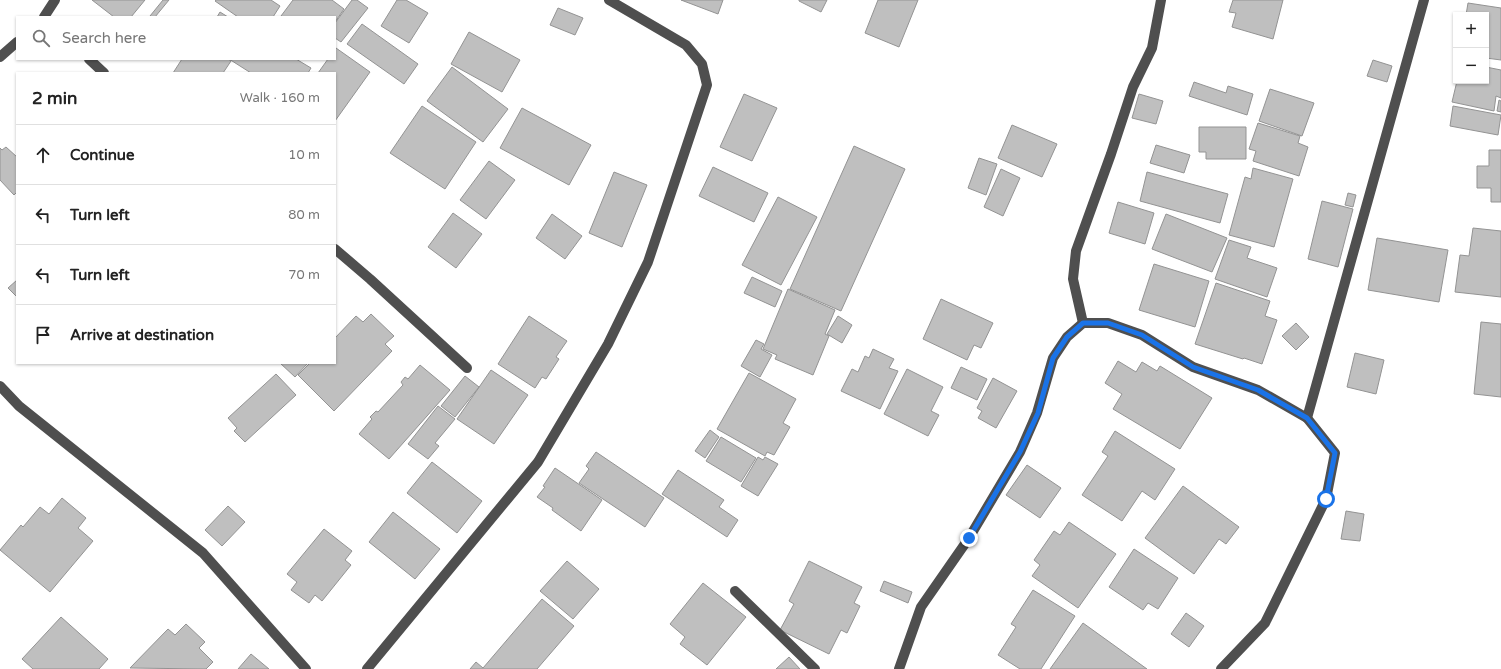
<!DOCTYPE html>
<meta charset="utf-8">
<style>
:root{--surface:#fff;--page:#f2f2f2;--text:#222;--muted:#767676;--line:#e0e0e0}
body{margin:0;font-family:"Varela Round",sans-serif;background:var(--page);color:var(--text)}
.controls{position:absolute;right:12px;top:12px;display:grid;overflow:hidden;border-radius:0px;box-shadow:0 1px 3px #0004}
.controls button{width:36px;height:36px;display:grid;place-items:center;padding:0;border:0;border-bottom:1px solid var(--line);background:var(--surface);color:var(--text);font:20px sans-serif}
.stop{position:absolute;width:12px;height:12px;margin:-9px;border:3px solid #1a73e8;border-radius:50%;background:#fff}
.stop.end{background:#1a73e8;border-color:#fff;box-shadow:0 1px 4px #0008}
.list{margin:0;padding:0;list-style:none}
h2{display:flex;justify-content:space-between;align-items:center;height:52px;margin:0;padding:0 16px;font-size:17px}
h2 small{font-size:13px;font-weight:400;color:var(--muted)}
.list li{display:grid;grid-template-columns:26px 1fr auto;gap:12px;align-items:center;box-sizing:border-box;height:60px;padding:0 16px;border-top:1px solid var(--line)}
.list b{display:block;font-size:15px;white-space:nowrap}
.list em{font-size:13px;font-style:normal;color:var(--muted)}
.icon{flex:none;width:22px;height:22px;fill:none;stroke:currentColor;stroke-width:2;stroke-linecap:round;stroke-linejoin:round}
.map{position:relative;flex:none;width:1501px;height:669px;overflow:hidden}
.search{position:absolute;background:var(--surface);box-shadow:0 1px 3px #0004;left:16px;top:16px;width:320px;height:44px;display:flex;align-items:center;gap:10px;box-sizing:border-box;padding:0 14px;border-radius:0px;color:var(--muted);font-size:15px}
.panel{position:absolute;background:var(--surface);box-shadow:0 1px 3px #0004;left:16px;top:72px;width:320px;height:292px;border-radius:0px}
.map>svg:first-child{display:block}
.building{fill:#bfbfbf;stroke:#939393}
.lines{fill:none;stroke-linecap:round;stroke-linejoin:round}
.minor{stroke:#4f4f4f;stroke-width:10}
.route{stroke:#1a73e8;stroke-width:5}
</style>
<div class="map">
<svg width="1501" height="669" viewBox="0 0 1501 669">
<rect width="100%" height="100%" fill="#fff"/>
<g class="building">
<path d="M92,0H145L131,17H114Z"/>
<path d="M163,0H169L155,17H151L150,16Z"/>
<path d="M216,0H271L280,6L273,17H238L215,1Z"/>
<path d="M293,0H332L344,9L335,22V17H283L281,16Z"/>
<path d="M352,0H357L368,8L341,42L335,38V23Z"/>
<path d="M397,0H406L428,13L409,43L381,26Z"/>
<path d="M681,0H723L718,14Z"/>
<path d="M799,0H827L821,12L799,1Z"/>
<path d="M878,0H918L899,47L865,33Z"/>
<path d="M1233,0H1283L1273,39L1232,27L1236,13L1229,12Z"/>
<path d="M1468,3L1501,8V60L1486,58V15H1466Z"/>
<path d="M558,8L583,18L575,35L550,25Z"/>
<path d="M220,12L228,17H217Z"/>
<path d="M362,24L418,64L404,84L347,44Z"/>
<path d="M469,32L520,60L502,92L451,64Z"/>
<path d="M336,48L370,72L335,121V73H318L328,59H335V50Z"/>
<path d="M182,59H228L231,61L223,73H173Z"/>
<path d="M229,59H296L311,68L308,73H251Z"/>
<path d="M1373,60L1392,66L1387,82L1367,76Z"/>
<path d="M452,67L508,109L483,142L427,101Z"/>
<path d="M1486,67L1501,70V98L1496,96L1494,111L1452,102L1457,81H1486Z"/>
<path d="M1194,82L1226,93L1228,86L1253,94L1247,115L1189,96Z"/>
<path d="M1270,89L1314,103L1302,136L1259,121Z"/>
<path d="M744,94L777,108L752,161L720,147Z"/>
<path d="M1139,94L1163,101L1156,124L1132,118Z"/>
<path d="M1499,100L1501,101V112L1497,111Z"/>
<path d="M422,106L476,142L445,189L390,153Z"/>
<path d="M1453,106L1501,115L1498,135L1450,126Z"/>
<path d="M522,108L591,145L569,185L500,148Z"/>
<path d="M1258,123L1300,136L1298,143L1308,147L1299,176L1253,161L1256,151L1249,149Z"/>
<path d="M1012,125L1057,144L1042,177L998,158Z"/>
<path d="M1199,127H1246V159H1206V152H1199Z"/>
<path d="M1156,145L1190,155L1184,173L1150,163Z"/>
<path d="M854,146L905,169L841,311L790,289Z"/>
<path d="M6,147L17,157V192L14,195L0,180V148L2,150Z"/>
<path d="M1489,150H1501V202H1491V188H1477V166H1489Z"/>
<path d="M979,158L997,164L986,195L968,188Z"/>
<path d="M489,161L515,180L486,219L460,200Z"/>
<path d="M713,167L768,193L754,222L699,196Z"/>
<path d="M1253,168L1293,179L1274,247L1229,235L1245,177L1251,179Z"/>
<path d="M1001,169L1020,178L1003,216L984,207Z"/>
<path d="M614,172L647,185L622,247L589,233Z"/>
<path d="M1147,172L1228,194L1220,223L1140,201Z"/>
<path d="M1348,193L1356,195L1353,207L1345,205Z"/>
<path d="M778,197L817,217L781,285L742,265Z"/>
<path d="M1322,201L1353,209L1338,267L1308,259Z"/>
<path d="M1118,202L1154,213L1145,244L1109,233Z"/>
<path d="M453,213L482,234L456,268L428,247Z"/>
<path d="M552,214L582,236L565,259L536,238Z"/>
<path d="M1166,214L1227,238L1212,272L1152,249Z"/>
<path d="M1473,228L1501,231V297L1455,292L1460,255L1469,256Z"/>
<path d="M1377,238L1448,250L1439,302L1368,290Z"/>
<path d="M1229,240L1251,247L1247,258L1277,268L1267,297L1215,279Z"/>
<path d="M1154,264L1209,281L1195,327L1139,310Z"/>
<path d="M752,277L782,291L775,307L744,293Z"/>
<path d="M17,280V297L8,288Z"/>
<path d="M1216,283L1270,301L1265,316L1277,320L1262,364L1244,358L1243,359L1195,344Z"/>
<path d="M788,289L835,310L825,334L829,336L813,375L775,359L777,355L763,349Z"/>
<path d="M941,299L993,323L981,348L974,345L967,360L923,339Z"/>
<path d="M371,314L394,336L385,344L392,351L334,411L298,375L310,363H335V338L356,316L363,322Z"/>
<path d="M529,316L567,341L556,357L559,359L546,379L542,377L535,388L498,364Z"/>
<path d="M838,316L852,325L842,343L827,334Z"/>
<path d="M1481,322L1501,324V397L1474,394Z"/>
<path d="M1296,323L1309,337L1296,350L1282,336Z"/>
<path d="M756,340L764,344L761,349L772,355L760,377L741,366Z"/>
<path d="M873,349L894,359L889,368L898,371L880,409L841,391L852,369L858,372L865,356L869,358Z"/>
<path d="M1355,353L1384,360L1376,394L1347,387Z"/>
<path d="M1118,361L1136,372L1142,362L1157,371L1160,366L1212,398L1180,449L1113,409L1122,394L1105,383Z"/>
<path d="M280,363H308L295,377Z"/>
<path d="M420,365L450,390L389,459L359,434L372,419L370,417L376,411L378,412L403,385L401,382L405,377L408,379Z"/>
<path d="M961,367L987,379L977,400L951,388Z"/>
<path d="M907,369L943,387L931,411L939,415L928,436L884,414Z"/>
<path d="M491,370L528,395L494,444L457,419Z"/>
<path d="M749,373L796,399L783,423L790,427L774,455L767,452L765,456L717,429Z"/>
<path d="M276,374L296,395L245,442L234,431L237,428L228,418Z"/>
<path d="M465,376L479,387L455,417L441,406Z"/>
<path d="M993,378L1017,391L996,428L978,418L982,411L977,408Z"/>
<path d="M438,406L455,419L435,443L439,446L428,459L408,444Z"/>
<path d="M710,430L719,437L705,458L695,451Z"/>
<path d="M1115,431L1175,469L1155,500L1142,491L1122,521L1082,495L1108,456L1102,452Z"/>
<path d="M721,437L756,458L741,482L706,461Z"/>
<path d="M596,452L664,498L645,527L579,483L589,469L586,466Z"/>
<path d="M758,457L763,460L765,457L778,464L758,496L741,486Z"/>
<path d="M432,462L482,501L457,533L407,493Z"/>
<path d="M1027,465L1061,488L1040,518L1006,495Z"/>
<path d="M555,468L602,500L581,531L552,510L553,508L537,497L545,487L543,486Z"/>
<path d="M678,470L724,500L719,507L738,520L727,537L662,494Z"/>
<path d="M1183,486L1239,527L1226,544L1219,539L1194,574L1145,538Z"/>
<path d="M62,498L86,518L78,528L93,541L50,592L0,550L21,525L23,527L40,507L49,514Z"/>
<path d="M228,506L245,522L222,546L205,530Z"/>
<path d="M1346,511L1364,514L1360,541L1341,539Z"/>
<path d="M393,512L440,549L415,579L369,542Z"/>
<path d="M1069,522L1116,554L1078,608L1032,576L1040,565L1034,560L1054,531L1060,535Z"/>
<path d="M324,529L352,551L345,560L351,565L322,601L315,595L309,603L291,590L297,582L287,574Z"/>
<path d="M1134,549L1178,578L1158,609L1148,603L1143,610L1109,587Z"/>
<path d="M567,561L599,589L573,619L540,591Z"/>
<path d="M809,561L862,587L854,603L860,606L847,633L841,630L829,654L780,630L794,604L789,601Z"/>
<path d="M884,581L912,592L908,603L880,591Z"/>
<path d="M703,583L746,617L707,665L680,644L685,637L670,624Z"/>
<path d="M1033,590L1075,616L1041,669H1020L998,655L1016,627L1011,624Z"/>
<path d="M542,599L574,626L537,669H470L476,662L483,668Z"/>
<path d="M1186,613L1204,626L1189,647L1171,634Z"/>
<path d="M61,617L108,659L99,669H33L22,659Z"/>
<path d="M1083,623L1147,669H1050Z"/>
<path d="M186,624L205,642L199,648L213,662L206,669L130,668L168,629L175,635Z"/>
<path d="M251,654L269,669H238Z"/>
<path d="M789,657L800,669H776Z"/>
</g>
<g class="lines">
<g class="minor">
<path d="M44,17L55,0"/>
<path d="M0,57L17,42"/>
<path d="M89,59L104,73"/>
<path d="M335,249L370,279L467,368"/>
<path d="M1083,323L1073,279L1076,251L1111,154L1133,87L1152,48L1161,0"/>
<path d="M0,386L19,406L203,553L306,669"/>
<path d="M1307,418L1424,0"/>
<path d="M735,591L815,669"/>
<path d="M367,669L538,462L608,344L648,262L707,85L702,64L686,45L609,0"/>
<path d="M899,669L921,607L969,538L1020,452L1037,413L1053,358L1067,337L1083,323H1108L1142,335L1193,367L1258,390L1307,418L1335,453L1326,499L1265,623L1221,669"/>
</g>
</g>
<g class="lines">
<path class="route" d="M969,538L1020,452L1038,413L1053,358L1067,337L1083,323H1108L1142,335L1193,367L1258,390L1307,418L1335,453L1326,499"/>
</g>
</svg>
<div class="controls">
<button>+</button>
<button>−</button>
</div>
<div class="stop" style="left:1326px;top:499px"></div>
<div class="stop end" style="left:969px;top:538px"></div>
<div class="search"><svg class="icon" aria-label="search" viewBox="0 0 24 24"><circle cx="10" cy="10" r="6"/><path d="M15 15l6 6"/></svg>Search here</div>
<section class="panel">
<h2>2 min<small>Walk · 160 m</small></h2>
<ul class="list">
<li><svg class="icon" aria-label="ahead" viewBox="0 0 24 24"><path d="M12 20V5M6 11l6-6 6 6"/></svg><div><b>Continue</b></div><em>10 m</em></li>
<li><svg class="icon" aria-label="left" viewBox="0 0 24 24"><path d="M17 20v-9H6M10 6l-5 5 5 5"/></svg><div><b>Turn left</b></div><em>80 m</em></li>
<li><svg class="icon" aria-label="left" viewBox="0 0 24 24"><path d="M17 20v-9H6M10 6l-5 5 5 5"/></svg><div><b>Turn left</b></div><em>70 m</em></li>
<li><svg class="icon" aria-label="arrive" viewBox="0 0 24 24"><path d="M6 21V4h12l-3 4 3 4H6"/></svg><div><b>Arrive at destination</b></div></li>
</ul>
</section>
</div>
